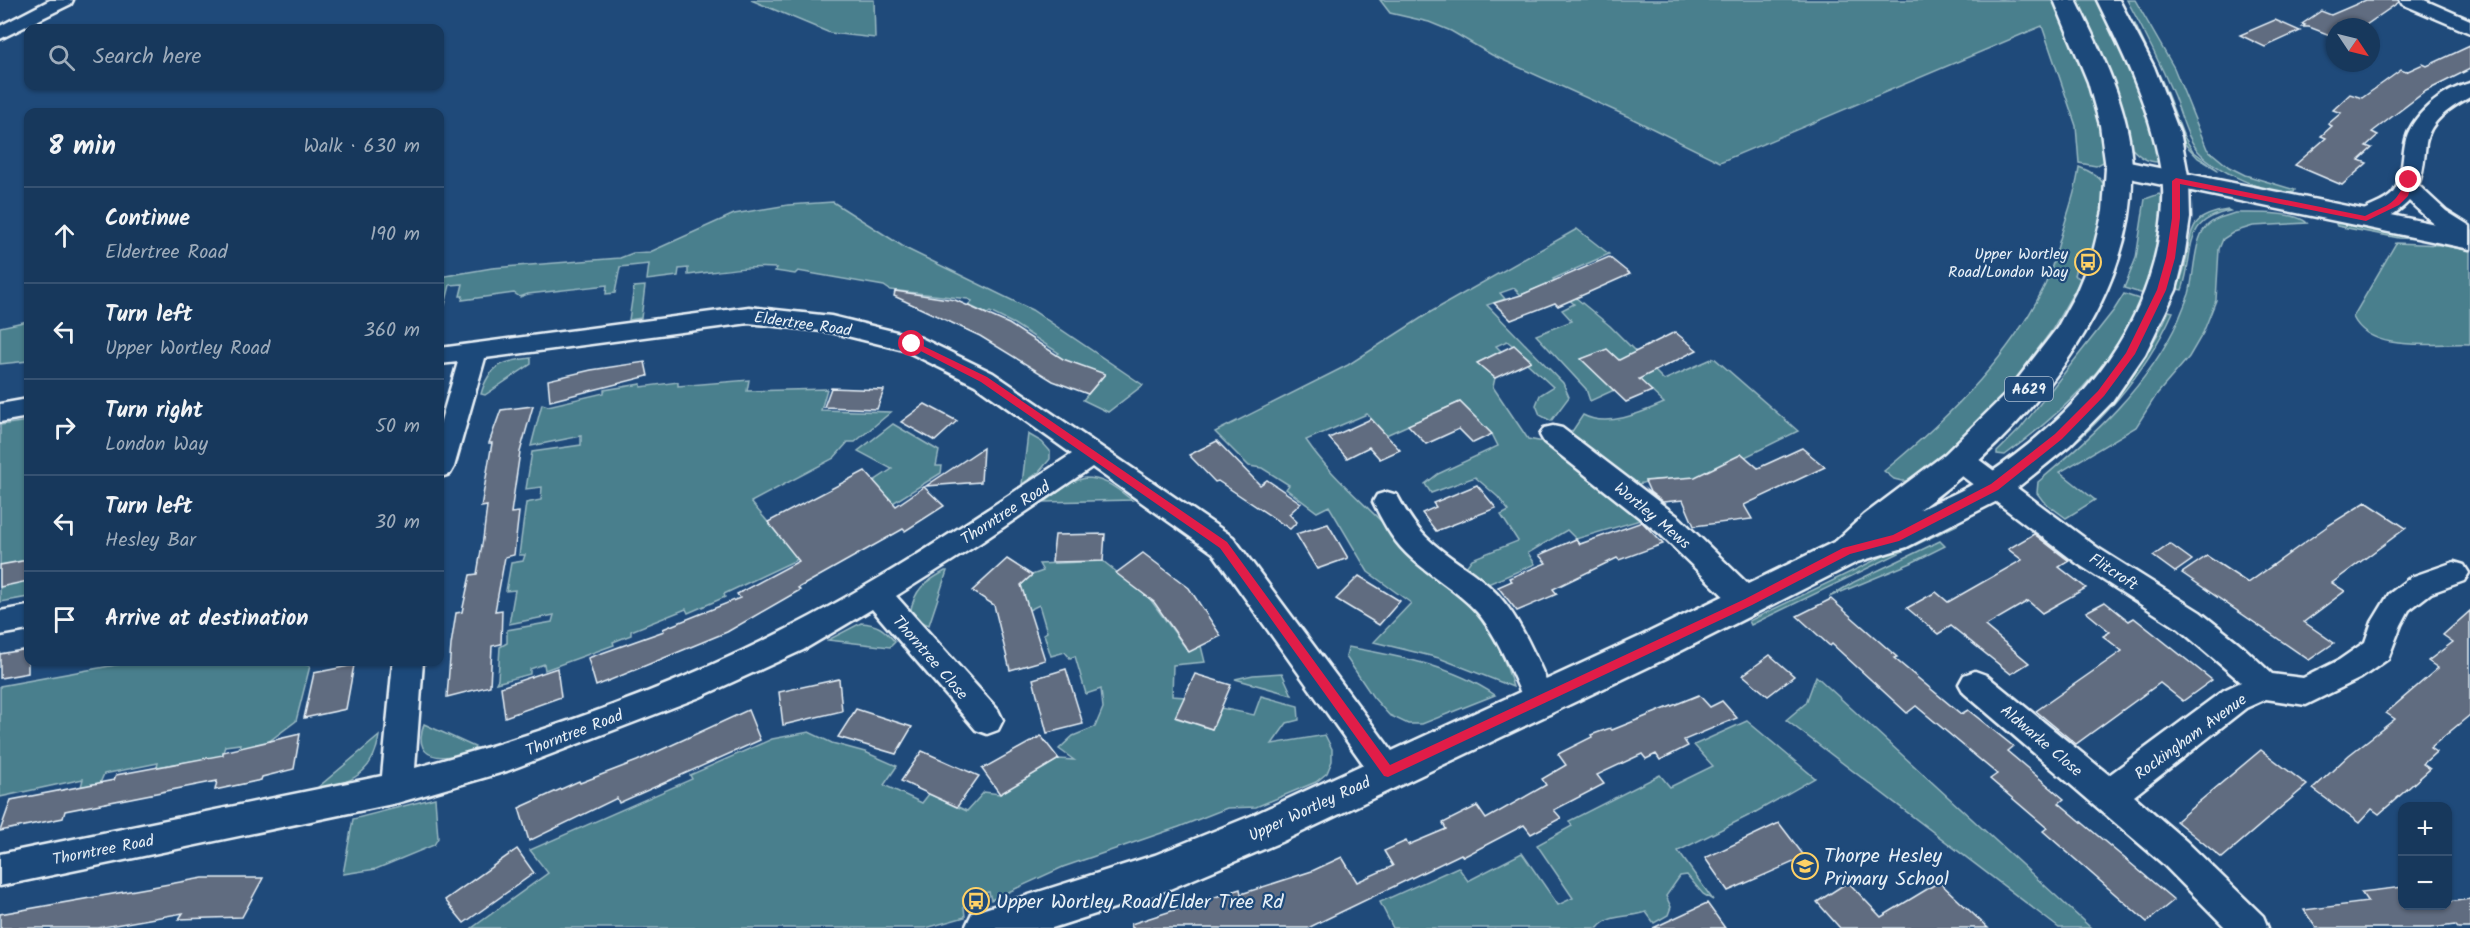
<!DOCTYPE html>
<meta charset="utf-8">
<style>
:root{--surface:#17385c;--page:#203f62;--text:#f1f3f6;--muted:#9eacbb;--line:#365272}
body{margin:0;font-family:Kalam,sans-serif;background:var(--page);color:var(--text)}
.controls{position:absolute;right:18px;bottom:18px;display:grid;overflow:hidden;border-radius:12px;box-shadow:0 2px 4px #0004}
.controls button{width:54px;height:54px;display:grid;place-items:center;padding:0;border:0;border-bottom:2px solid var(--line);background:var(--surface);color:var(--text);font:30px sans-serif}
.compass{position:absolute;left:2326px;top:18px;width:54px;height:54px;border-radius:50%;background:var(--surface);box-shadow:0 2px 4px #0004;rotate:125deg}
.stop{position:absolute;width:18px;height:18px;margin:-14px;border:4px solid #e11d48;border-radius:50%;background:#fff}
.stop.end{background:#e11d48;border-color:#fff;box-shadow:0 2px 6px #0008}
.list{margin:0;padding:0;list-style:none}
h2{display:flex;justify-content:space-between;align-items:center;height:78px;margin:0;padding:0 24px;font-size:26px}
h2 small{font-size:20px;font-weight:400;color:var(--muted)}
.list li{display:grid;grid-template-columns:39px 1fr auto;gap:18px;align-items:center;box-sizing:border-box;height:96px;padding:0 24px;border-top:2px solid var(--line)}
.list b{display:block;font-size:22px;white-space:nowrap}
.list p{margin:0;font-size:20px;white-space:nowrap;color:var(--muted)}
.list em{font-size:20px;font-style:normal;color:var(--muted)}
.icon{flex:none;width:33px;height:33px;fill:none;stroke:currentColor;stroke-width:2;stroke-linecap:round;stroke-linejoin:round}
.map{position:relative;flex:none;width:2470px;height:928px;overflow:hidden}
.search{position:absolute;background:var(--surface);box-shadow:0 2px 4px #0004;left:24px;top:24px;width:420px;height:66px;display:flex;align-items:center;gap:15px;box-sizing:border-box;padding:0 21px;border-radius:12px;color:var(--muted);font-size:22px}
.panel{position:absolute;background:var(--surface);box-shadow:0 2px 4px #0004;left:24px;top:108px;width:420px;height:558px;border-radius:12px}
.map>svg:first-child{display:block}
.green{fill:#497f8d;stroke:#98b8c2;stroke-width:1.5}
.building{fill:#616c80;stroke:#e8f1f8;stroke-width:1.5}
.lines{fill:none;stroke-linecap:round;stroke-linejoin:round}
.street-casing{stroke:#e8f1f8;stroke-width:5}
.secondary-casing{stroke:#e8f1f8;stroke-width:5}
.primary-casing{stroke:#e8f1f8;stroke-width:5}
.street{fill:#1f4a7a;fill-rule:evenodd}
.secondary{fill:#1f4a7a;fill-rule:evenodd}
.primary{fill:#1f4a7a;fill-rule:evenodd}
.route{fill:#e11d48}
.labels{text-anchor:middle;stroke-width:4.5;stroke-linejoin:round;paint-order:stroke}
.shield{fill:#1f4a7a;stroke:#acbfd2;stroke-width:1.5}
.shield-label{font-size:15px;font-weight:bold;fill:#e8f1f8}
.poi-label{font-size:16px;fill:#e8f1f8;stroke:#1f4a7a;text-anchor:end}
.street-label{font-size:16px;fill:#e8f1f8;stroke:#1f4a7a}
.near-poi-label{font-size:20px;fill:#e8f1f8;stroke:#1f4a7a;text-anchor:start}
</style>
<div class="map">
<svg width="2470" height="928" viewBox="0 0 2470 928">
<rect width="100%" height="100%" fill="#1f4a7a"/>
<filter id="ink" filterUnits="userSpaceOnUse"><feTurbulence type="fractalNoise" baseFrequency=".0167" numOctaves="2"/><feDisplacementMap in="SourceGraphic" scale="12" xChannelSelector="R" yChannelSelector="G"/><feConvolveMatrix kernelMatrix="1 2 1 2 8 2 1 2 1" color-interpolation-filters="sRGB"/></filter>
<g filter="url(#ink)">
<g class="green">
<path d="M751,0H874L875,38L830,33Z"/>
<path d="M1380,0H2054C2076,50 2103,106 2105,161L2096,166L2079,163L2076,126L2042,26L1720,162L1629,117L1492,55L1451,31L1429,22L1390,13Z"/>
<path d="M2076,0H2099C2123,53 2150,104 2160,162C2147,163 2137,155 2129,145L2097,46Z"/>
<path d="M2127,0H2135L2174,68L2207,149L2229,167L2245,175L2295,190L2294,192C2268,196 2215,170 2198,151C2186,136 2181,114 2174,96C2160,63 2144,31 2127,0Z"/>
<path d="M2132,24H2135L2163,83L2184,137L2193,151L2218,170L2198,158L2185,144L2152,64Z"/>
<path d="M2079,167C2087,170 2098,175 2103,183C2111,198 2096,240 2091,257L2082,254L2077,255V266L2074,275L2081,279L2052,330L1998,403L1927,472L1909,481H1902L1894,479L1884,471C1944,422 2011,356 2045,285C2053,267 2057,248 2063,229C2069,209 2077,188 2079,167Z"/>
<path d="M2159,194L2164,199C2162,232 2157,263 2144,294L2124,288L2136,258L2145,199Z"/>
<path d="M833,202L907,249L1032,310L1143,385L1108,412L1083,400L1104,375L1045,365L1059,353L1014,324L990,312L987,314L968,305L972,301L968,299L890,290L884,286L798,271L795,274L775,271L777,268C744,266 721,271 688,275V268L679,269L678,276L647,280L649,264L620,267L615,293L606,294L607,285L528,294L520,297L514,293L462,300L463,296H460L463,284L450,285L445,305H440V277L492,268L620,258L633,253L650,252L734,214L788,205Z"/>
<path d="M2228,210L2230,211C2180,221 2196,251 2182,290L2177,289C2181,279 2185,268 2187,257C2192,226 2192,215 2228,210Z"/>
<path d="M2235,213C2252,213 2295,211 2307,223L2253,226L2234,232L2223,239L2219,249L2216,300L2203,333L2189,357L2157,394L2136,427L2060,472L2095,500L2066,518L2043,501L2037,493L2038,482C2094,435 2148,387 2179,319C2182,311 2186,302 2189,294C2194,277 2194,239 2206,227C2213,219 2225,216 2235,213Z"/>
<path d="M2342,223L2351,224L2421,239L2399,238L2337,226L2336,224Z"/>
<path d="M1577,229L1609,254L1553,279L1610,326L1664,380L1714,358L1798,431L1745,457L1738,495C1703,485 1667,470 1632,487L1567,439L1583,415C1607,428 1641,413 1664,403L1607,349L1582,359L1614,390L1590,401L1586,389L1536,335L1572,321L1562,310L1574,304L1550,283L1521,295L1514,288L1500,293L1505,299L1487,305L1563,383L1569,397L1551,421L1540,415L1536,405L1540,395L1553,387L1527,363L1531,360L1507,341L1496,346L1501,351L1478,363L1495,378L1493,387L1528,439L1549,443L1647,518L1576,539L1567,530L1528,553L1535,564L1481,587L1462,572L1472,559L1518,541L1501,515L1509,511L1498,497L1475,477L1431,493L1425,484L1438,474L1498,446L1492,434L1460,402L1386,435L1367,414L1306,440C1327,471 1355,495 1381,521C1388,529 1394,538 1402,545C1454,593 1493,614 1513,687L1439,658L1374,642L1411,603L1368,572L1329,506L1317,512L1286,489L1289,485L1262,468L1249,466L1215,432L1348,365L1429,313Z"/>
<path d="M2396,243L2441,245L2470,251V344C2437,342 2371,355 2353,317Z"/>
<path d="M645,286L641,318L629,320L634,287Z"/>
<path d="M2124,294L2142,300C2134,313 2127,328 2119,341C2091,386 2048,423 2005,455L1997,454V452L2020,429L2114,310Z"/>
<path d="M2169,311L2173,312C2143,379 2095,431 2036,474H2032C2090,425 2138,382 2169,311Z"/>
<path d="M28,321V361L0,364V327Z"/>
<path d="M531,358V364L485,395L481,394C489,365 503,361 531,358Z"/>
<path d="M749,380L747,391L827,389L821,410L891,412L855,442H848L834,458L751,502L777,533L837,501L858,525L794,561L724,594L725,597L688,613L686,609L631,631V635L613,642L614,645L545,670L544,664L530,669V674L496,683L498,679L500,647L507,643V630L552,622L554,615L509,624L515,590L506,591L511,563L523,561L525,555H519L526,503L541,500L542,487L526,489L532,452L581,445V436L531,446L542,404L548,406L604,393V390L641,384V387L678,382V386Z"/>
<path d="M28,421V597L0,602V425Z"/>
<path d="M893,424L939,451L936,466H942L941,473L872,516L874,481L892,469L858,451Z"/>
<path d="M1028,434L1042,442L1050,451V459L1039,472L1022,484Z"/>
<path d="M1085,478C1105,478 1116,488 1132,500L1045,502L1072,482Z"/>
<path d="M1954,522L1958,523L1957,525L1767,617L1751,625L1749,621Z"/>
<path d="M1940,541L1945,546L1911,563L1829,597L1854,582Z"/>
<path d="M1103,561L1150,599L1188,651L1201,646L1205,662L1173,665L1172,696L1185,697L1176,718L1212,729L1221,708L1254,715L1261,696L1298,706L1299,720L1287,723L1272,744L1325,735L1332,749V761L1327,773L1316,782L1256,807L1227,808L1179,827L1063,867L991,900L989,892L963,898L965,917L926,928H472L548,873L530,850L692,779L690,775L772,739L809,732L832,743L865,752L897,766L884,785L922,803L929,794L967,811L984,792L1000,794L1059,759L1074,760L1059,749L1073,736L1095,727L1103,708L1101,689L1086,694L1075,656L1070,658L1065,652L1051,656L1044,634L1047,632L1039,605L1029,610L1003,616L997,607L1032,575L1043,571L1039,564Z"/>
<path d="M945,571H947L929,625L916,620L910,613C915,588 924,583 945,571Z"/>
<path d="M861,623C878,624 884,629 895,642L890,647L828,640Z"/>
<path d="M1348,647C1398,656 1453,666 1495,695L1422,724H1408L1389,715L1373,697L1346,657Z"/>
<path d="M132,662H300L310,666L296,721L268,742L239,750L240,744L225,746L222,756L157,767L158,763L104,774L100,783L81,787L83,779L0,797V686Z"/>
<path d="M1282,673L1292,695L1235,679L1253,675Z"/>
<path d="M1816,676L2091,928H2059L1786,720L1806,703Z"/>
<path d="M1747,721L1815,778L1754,813L1678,851L1713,900L1703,894L1687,875L1680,876L1666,896L1671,907L1668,915L1654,923L1646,912C1631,918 1609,913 1598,928H1393L1380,902L1458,867L1468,881L1522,853L1558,905L1573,898L1537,845L1572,826L1569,821L1660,775L1670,787L1713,766L1694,745Z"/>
<path d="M424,724L479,749C456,758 409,768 424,724Z"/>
<path d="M379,736C374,773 351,784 316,789Z"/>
<path d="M435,798L438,838L434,845L376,869L343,874L353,819Z"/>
</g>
<g class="building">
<path d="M2366,0H2398L2399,2L2363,27H2335V37L2309,27H2302L2305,25L2302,24L2321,11L2331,15Z"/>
<path d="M2275,20L2300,31L2265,47L2240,35Z"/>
<path d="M2470,46V69L2426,91L2372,132L2378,135L2366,146L2372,148L2359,160L2367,163L2342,185L2295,165L2326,138L2321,136L2332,126L2328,124L2341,113L2333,110L2350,94L2362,98L2401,70L2406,72L2423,64L2427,66Z"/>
<path d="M1609,257L1630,274L1558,306L1555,303L1511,320L1494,303L1521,295Z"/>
<path d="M895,291L955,300L1009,324L1063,359L1105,374L1088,394L1053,381L980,336L894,296Z"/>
<path d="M1675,332L1697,350L1639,379L1652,391L1626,402L1581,359L1607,349L1619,360Z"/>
<path d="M1514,345L1531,361L1495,378L1477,363Z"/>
<path d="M645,362L648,376L550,401L548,380L591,370Z"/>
<path d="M831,388L858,389L884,390L877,409L824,407Z"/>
<path d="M1460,402L1492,434L1473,443L1459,429L1426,444L1408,425Z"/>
<path d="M925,404L957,421L935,441L901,422Z"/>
<path d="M533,406L520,452L511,513L519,512L514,555L505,557L495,611L502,610L501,644L492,646L490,686L447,697L451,645L456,613L462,612L470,575L477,574L483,539L487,506L481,507L492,443H489L501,410Z"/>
<path d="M1371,419L1400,450L1380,459L1369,447L1347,458L1329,438Z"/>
<path d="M1217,441L1260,485L1267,480L1301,503L1289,514L1297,522L1290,529L1218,481L1215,482L1189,455Z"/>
<path d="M983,448L981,482L926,486Z"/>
<path d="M1802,448L1825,467L1744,505L1752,519L1694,526L1683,500L1663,502L1650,492L1645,481L1695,477L1742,454L1758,468Z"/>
<path d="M865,471L896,506L924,487L944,506L905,531L903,529L798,588L800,590L727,632L596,686L588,658L664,631L663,629L740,598L737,594L799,561L768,522Z"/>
<path d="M1477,485L1496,508L1436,531L1422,513L1436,507L1433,503Z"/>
<path d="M2366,502L2406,528L2332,583L2345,591L2304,622L2334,643L2309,660L2182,573L2207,556L2248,583L2329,525Z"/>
<path d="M1642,522L1663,544L1619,560L1617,558L1553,589L1557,594L1517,611L1498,587L1512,581L1509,578L1546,563L1539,555L1576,539L1580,544Z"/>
<path d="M1328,524L1348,558L1317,569L1296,534Z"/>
<path d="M1105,534L1103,561L1052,562L1055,535Z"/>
<path d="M2034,534L2069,561L2059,567L2086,588L2042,613L2028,601L1985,626L2029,663L2011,674L1951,626L1938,634L1907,608L1936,592L1948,602L2022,560L2008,549Z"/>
<path d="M2170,544L2192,560L2175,572L2153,556Z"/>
<path d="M1143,553L1189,588L1221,636L1189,652L1154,602L1116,573Z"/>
<path d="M1007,559L1032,575L1021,585L1045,660L1010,670L994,605L972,591Z"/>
<path d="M28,560V581L0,587V565Z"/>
<path d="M1359,576L1400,601L1379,625L1336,599Z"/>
<path d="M1831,599L1897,657L1894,658L1961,714L1968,710L2013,746L2007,751L2064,799L2059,803L2174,900L2147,922L2043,831L2047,828L1990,779L1997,774L1916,706L1907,713L1832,644L1830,646L1797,616Z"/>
<path d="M2105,602L2129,621L2134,618L2212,680L2183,701L2160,683L2076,744L2036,711L2122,651L2103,636L2110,632L2086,612Z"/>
<path d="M2470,611V715L2430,748L2436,752L2423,764L2430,769L2379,814L2372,809L2359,823L2313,789L2349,755L2395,719L2386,713L2438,668L2428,661L2453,642L2443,635Z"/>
<path d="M28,649V673L0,678V654Z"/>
<path d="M1770,655L1794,676L1768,696L1743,675Z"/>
<path d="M354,665L346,709L304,718L314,673Z"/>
<path d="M557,668L561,697L505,717L501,687Z"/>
<path d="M1066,669L1083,724L1047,733L1033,679Z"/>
<path d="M1195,674L1231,685L1212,729L1175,717Z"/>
<path d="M839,679L842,711L783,725L779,692Z"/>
<path d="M1699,695L1710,707L1722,701L1737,718L1684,740L1688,746L1660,760L1656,754L1646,759L1642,754L1597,775L1604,784L1554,810L1561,818L1531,834L1524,825L1463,857L1461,854L1308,928H1132L1131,924L1240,889L1241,894L1312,871L1342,857L1357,882L1393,866L1384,851L1406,841L1408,845L1446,829L1443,823L1477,806L1486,819L1546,785L1542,779L1566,765L1558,754L1592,737L1591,735L1610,728L1612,730Z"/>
<path d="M856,709L912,727L896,754L838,737Z"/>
<path d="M748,710L760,740L619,803L617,798L529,841L519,808L579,781L580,783L637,761Z"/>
<path d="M300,734L294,769L262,777L261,780L215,790L217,781L65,811L63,818L0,831L11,800L114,780L116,775L223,755V752Z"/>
<path d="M1041,736L1059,759L1000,794L982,769Z"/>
<path d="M2261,750L2307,785L2222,858L2176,821Z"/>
<path d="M922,751L979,776L957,807L901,781Z"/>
<path d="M1779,823L1805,857L1728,891L1705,858Z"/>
<path d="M517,849L534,873L464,923L445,900Z"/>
<path d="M203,878H263L242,917L179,919L183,913L98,928H0V914Z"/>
<path d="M1848,882L1881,917L1939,882L1988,928H1840L1817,902Z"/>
<path d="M2403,887V906H2448V902L2470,899V928H2458L2455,925L2431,928H2316L2304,910L2368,902L2361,892Z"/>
<path d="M1707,903L1725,928H1653Z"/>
</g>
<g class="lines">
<defs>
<g id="street">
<path d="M50,0H73L71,4L0,39V26Z"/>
<path d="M2400,0H2424L2470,20V33L2402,4Z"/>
<path d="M2470,83V97C2451,107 2430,120 2426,143C2424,157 2424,171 2418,185L2446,211L2470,226V243C2446,237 2426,217 2409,201C2397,214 2376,227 2358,223L2355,218C2363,206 2383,205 2393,193C2403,180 2402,159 2405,144C2410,115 2443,90 2470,83Z"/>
<path d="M749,307L831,316L921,338L993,373L1233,537L1400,762L1404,772L1400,782L1388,786L1376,782L1213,553L1092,467L980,543L896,596L998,710L1003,720L998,730L987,734L976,730L872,609L803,650L700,697L507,771L397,803L0,886V854L382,776L393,662H423L415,768C540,734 665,691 781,632C883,581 977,516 1072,454L975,385L904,350L831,332L749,323L485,358L454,467L450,474L440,477V424L458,362L440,364V348Z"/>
<path d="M28,399V417L0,422V404Z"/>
<path d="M1553,426L1562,428L1680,518L1758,594L1763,602L1758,610L1748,614L1738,610L1660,534L1544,442L1540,435L1544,428Z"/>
<path d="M1960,450L1970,453L2098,548L2200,612L2239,643L2272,674L2303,678L2339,660L2365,642L2372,622L2389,594L2411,577L2454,562L2464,565L2469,573L2464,581L2431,593L2409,610L2401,625L2388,659L2361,678L2306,705L2266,699L2246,708L2134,796L2186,841L2263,916L2268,928H2226L2162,863L1964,693L1959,684L1964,675L1975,671L1986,675L2109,775L2224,690L2241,682L2179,629L2078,564L1950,467L1947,460L1950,453Z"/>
<path d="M1387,492L1397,495C1405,510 1413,524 1426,537C1448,559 1477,572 1498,595C1524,624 1539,666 1556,701L1551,710L1540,714L1529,710C1513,678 1501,640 1477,612C1456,589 1428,575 1406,553C1391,538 1382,520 1373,502L1377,495Z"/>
<path d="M28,606V630L0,635V611Z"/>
</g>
<path id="secondary" d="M2119,160L2470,231V249L2110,174L2106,168L2110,162Z"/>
<path id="primary" d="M2054,0H2076C2101,52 2130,108 2132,167C2137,304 2023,434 1919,510C1940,500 1964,491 1984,477C2069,421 2142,341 2159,238C2162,219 2165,198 2162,179C2154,115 2125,57 2097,0H2119L2154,67L2181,137L2189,181L2190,218L2184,258L2176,290L2145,354L2112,402L2070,445L2007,496L1907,547L1857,562L1665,659L1281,842L1158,894L1052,928H965L972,913L1155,855L1251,816L1639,637L1836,541L1864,515L1945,454L2006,394L2057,328L2076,293L2093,252L2103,211L2106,168L2100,125L2088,82Z"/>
</defs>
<use href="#street" class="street-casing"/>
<use href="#secondary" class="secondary-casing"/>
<use href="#primary" class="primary-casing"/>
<use href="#street" class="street"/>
<use href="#secondary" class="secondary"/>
<use href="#primary" class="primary"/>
</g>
</g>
<path class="route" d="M2176,178L2365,216C2391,203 2394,206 2407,179L2413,180L2408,196L2399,205L2366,221L2180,184V218L2175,258L2166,290L2135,354L2104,396L2062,439L1998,490L1899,541L1850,554L1752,605L1388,777L1384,776L1220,548L981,382L907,344L915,342L987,377L1227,542L1390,765L1745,599L1843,548L1893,535L1991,484L2055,434L2098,391L2126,353L2157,290L2166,258L2172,218V181Z"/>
<defs>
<symbol id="bus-ring" viewBox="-11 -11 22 22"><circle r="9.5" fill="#1f4a7a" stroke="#ffd166" stroke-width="1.5"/><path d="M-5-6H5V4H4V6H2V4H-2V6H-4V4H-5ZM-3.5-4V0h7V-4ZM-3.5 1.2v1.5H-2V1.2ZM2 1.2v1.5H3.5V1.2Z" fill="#ffd166"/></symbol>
<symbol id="school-ring" viewBox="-11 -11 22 22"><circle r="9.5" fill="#1f4a7a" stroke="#ffd166" stroke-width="1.5"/><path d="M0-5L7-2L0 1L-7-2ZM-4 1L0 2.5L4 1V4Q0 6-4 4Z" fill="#ffd166"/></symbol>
</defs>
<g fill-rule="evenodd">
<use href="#bus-ring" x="2073" y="247" width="30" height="30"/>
<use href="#school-ring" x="1790" y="851" width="30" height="30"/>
<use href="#bus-ring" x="961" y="886" width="30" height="30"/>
</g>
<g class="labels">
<rect class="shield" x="2005" y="377" width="48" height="24" rx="4.5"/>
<g class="shield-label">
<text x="2029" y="394">A629</text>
</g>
<g class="poi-label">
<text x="2068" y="259">Upper Wortley<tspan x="2068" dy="18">Road/London Way</tspan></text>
</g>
<g class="street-label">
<text transform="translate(803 323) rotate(8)" y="6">Eldertree Road</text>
<text transform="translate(1005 512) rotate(-33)" y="6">Thorntree Road</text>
<text transform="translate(1653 515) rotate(40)" y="6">Wortley Mews</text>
<text transform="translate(2114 571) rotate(33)" y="6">Flitcroft</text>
<text transform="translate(931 657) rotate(49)" y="6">Thorntree Close</text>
<text transform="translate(574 732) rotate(-21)" y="6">Thorntree Road</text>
<text transform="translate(2190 736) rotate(-36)" y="6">Rockingham Avenue</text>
<text transform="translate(2042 740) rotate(40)" y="6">Aldwarke Close</text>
<text transform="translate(1309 808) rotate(-25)" y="6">Upper Wortley Road</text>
<text transform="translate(103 849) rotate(-11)" y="6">Thorntree Road</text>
</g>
<g class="near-poi-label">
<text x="1824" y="862">Thorpe Hesley<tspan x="1824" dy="23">Primary School</tspan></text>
<text x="996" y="908">Upper Wortley Road/Elder Tree Rd</text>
</g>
</g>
</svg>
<div class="controls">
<button>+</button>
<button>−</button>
</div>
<svg class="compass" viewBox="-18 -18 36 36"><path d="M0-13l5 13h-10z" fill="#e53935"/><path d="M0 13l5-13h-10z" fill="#9eacbb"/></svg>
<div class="stop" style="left:912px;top:344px"></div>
<div class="stop end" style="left:2409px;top:180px"></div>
<div class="search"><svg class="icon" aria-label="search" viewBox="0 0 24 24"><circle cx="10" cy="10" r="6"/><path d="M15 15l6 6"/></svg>Search here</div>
<section class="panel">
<h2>8 min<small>Walk · 630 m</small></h2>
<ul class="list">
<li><svg class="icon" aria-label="ahead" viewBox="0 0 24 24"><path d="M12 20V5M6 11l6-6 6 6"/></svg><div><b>Continue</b><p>Eldertree Road</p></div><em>190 m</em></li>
<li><svg class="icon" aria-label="left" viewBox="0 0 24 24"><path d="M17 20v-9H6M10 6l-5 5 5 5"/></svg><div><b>Turn left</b><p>Upper Wortley Road</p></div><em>360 m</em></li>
<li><svg class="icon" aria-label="right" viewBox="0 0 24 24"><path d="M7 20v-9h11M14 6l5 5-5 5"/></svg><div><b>Turn right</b><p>London Way</p></div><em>50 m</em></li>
<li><svg class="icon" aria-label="left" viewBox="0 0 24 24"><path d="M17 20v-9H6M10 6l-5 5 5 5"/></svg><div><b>Turn left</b><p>Hesley Bar</p></div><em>30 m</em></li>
<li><svg class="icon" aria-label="arrive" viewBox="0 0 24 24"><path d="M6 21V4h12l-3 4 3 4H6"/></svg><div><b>Arrive at destination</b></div></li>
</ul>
</section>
</div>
